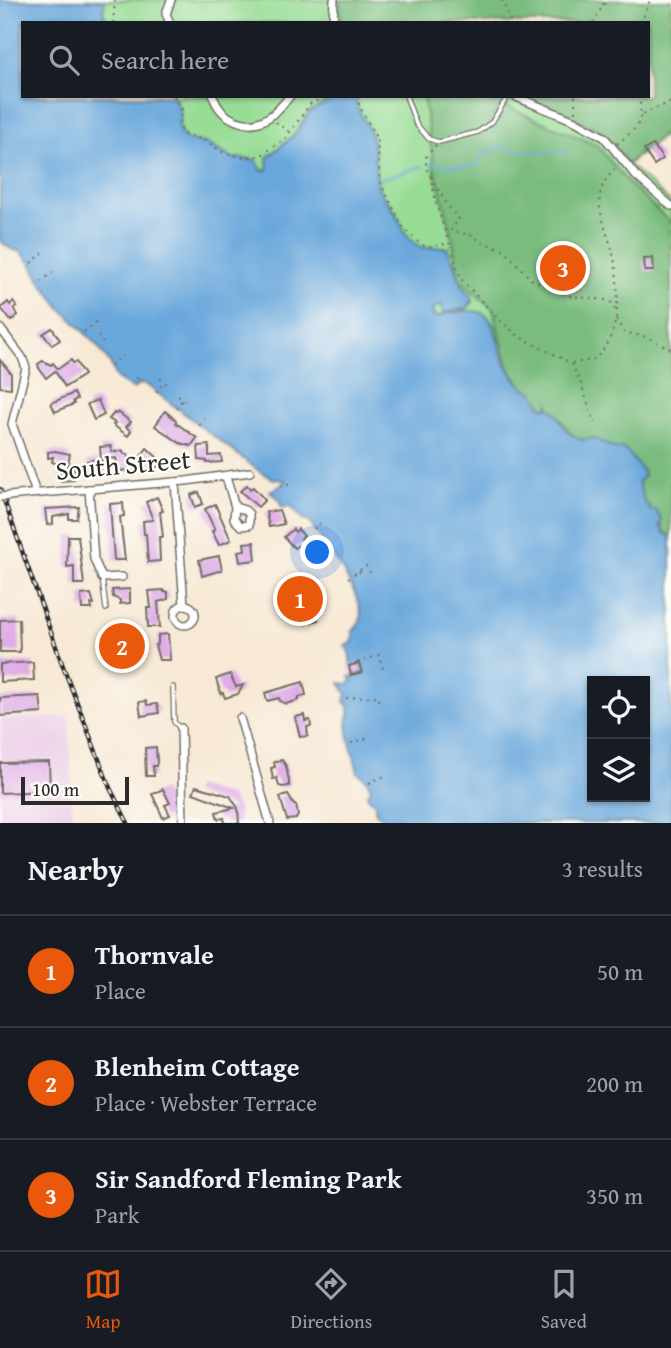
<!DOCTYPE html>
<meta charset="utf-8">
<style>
:root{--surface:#171b24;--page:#20242c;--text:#f1f3f6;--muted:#9ea1a6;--line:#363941;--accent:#ea580c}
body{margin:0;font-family:"Gentium Book Plus",serif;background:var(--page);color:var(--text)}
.controls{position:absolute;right:21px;bottom:21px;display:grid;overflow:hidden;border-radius:0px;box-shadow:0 2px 5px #0004}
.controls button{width:63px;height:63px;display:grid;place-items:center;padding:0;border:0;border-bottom:2px solid var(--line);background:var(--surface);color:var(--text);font:35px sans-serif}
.scale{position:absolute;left:21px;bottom:18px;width:108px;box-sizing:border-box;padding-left:7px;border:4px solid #2b2b2b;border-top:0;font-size:19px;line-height:24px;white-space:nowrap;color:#2b2b2b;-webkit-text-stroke:5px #fdfcf7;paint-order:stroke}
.you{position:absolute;left:318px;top:553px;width:24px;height:24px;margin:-18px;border:5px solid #fff;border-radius:50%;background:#1a73e8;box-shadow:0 0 0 10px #1a73e833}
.badge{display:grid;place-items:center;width:46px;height:46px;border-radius:50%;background:var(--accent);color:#fff;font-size:23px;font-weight:700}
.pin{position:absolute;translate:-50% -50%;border:4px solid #fff;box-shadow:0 2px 7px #0006}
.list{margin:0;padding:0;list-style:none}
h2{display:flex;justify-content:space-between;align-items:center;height:91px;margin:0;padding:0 28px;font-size:30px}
h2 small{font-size:23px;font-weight:400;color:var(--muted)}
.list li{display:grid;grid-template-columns:46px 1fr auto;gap:21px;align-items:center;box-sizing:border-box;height:112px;padding:0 28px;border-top:2px solid var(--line)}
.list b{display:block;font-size:26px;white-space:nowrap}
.list p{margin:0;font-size:23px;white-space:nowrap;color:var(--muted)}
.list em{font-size:23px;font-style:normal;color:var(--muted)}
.icon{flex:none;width:38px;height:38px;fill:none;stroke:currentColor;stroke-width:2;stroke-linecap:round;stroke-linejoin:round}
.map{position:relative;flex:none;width:671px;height:823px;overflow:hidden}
.search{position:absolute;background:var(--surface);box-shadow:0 2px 5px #0004;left:21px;right:21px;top:21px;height:77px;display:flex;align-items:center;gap:18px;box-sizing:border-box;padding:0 24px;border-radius:0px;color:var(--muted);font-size:26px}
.sheet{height:427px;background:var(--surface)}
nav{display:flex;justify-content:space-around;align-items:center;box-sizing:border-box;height:98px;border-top:2px solid var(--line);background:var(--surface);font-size:19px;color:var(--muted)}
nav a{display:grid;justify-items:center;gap:4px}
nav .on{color:var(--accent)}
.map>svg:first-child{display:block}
.built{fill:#edd1e9}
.green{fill:#97dc94;stroke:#618460;stroke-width:2}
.forest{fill:#79bc7e;stroke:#527454;stroke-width:2}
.water{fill:#6ba8dc;stroke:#4b6a84;stroke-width:2;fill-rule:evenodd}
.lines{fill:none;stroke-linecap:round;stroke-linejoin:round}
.stream{stroke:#6ba8dc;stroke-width:2}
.building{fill:#dface7}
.lane-casing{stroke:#726e66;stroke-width:6}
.street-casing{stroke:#726e66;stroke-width:10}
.path{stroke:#726e66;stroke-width:2;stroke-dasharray:2 5;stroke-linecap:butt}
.lane{stroke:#fff;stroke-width:3.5}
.street{stroke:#fff;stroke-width:7}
.rail-casing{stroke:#2b2b2b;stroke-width:4.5}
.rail{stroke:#fdfcf7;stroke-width:2;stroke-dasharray:5;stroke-linecap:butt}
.street-bridge-casing{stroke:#726e66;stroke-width:10;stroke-linecap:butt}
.street-bridge{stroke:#fff;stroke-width:7}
.labels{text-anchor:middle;stroke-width:5;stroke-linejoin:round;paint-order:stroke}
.street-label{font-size:26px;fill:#2b2b2b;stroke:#fdfcf7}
</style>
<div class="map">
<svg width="671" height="823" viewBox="0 0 671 823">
<rect width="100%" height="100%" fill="#fdfcf7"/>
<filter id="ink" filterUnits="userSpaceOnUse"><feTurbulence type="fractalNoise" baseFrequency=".0143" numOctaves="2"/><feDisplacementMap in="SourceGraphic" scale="14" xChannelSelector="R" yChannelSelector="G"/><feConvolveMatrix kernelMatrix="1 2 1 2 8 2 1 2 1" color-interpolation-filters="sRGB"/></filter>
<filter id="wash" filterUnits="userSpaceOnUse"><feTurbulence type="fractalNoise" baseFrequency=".00686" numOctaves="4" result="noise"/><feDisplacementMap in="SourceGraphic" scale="28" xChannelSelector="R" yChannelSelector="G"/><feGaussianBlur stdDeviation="1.57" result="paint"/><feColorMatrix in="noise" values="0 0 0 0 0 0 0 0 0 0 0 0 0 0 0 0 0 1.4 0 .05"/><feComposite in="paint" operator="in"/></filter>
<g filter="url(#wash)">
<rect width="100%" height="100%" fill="#f7e9d5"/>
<path class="built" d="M69,716L73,823H0V719Z"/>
<g class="green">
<path d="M105,0H671V129L628,164L671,203V536L641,492L506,365C495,339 500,304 459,312C452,313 444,313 438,317L432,316L434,314L431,310L441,304L444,313L467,308L473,302L463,287L445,247C438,246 432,250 424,248C407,243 402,225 395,211C391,203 382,198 379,189C374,176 376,152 371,136C367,122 355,111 356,96H648V23H106L103,12Z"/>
<path d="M173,96H338L309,112L294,135L267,158L268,169L262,171L258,163L252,159L232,158L207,144L185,139L179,130L180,110Z"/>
</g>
<g class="forest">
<path d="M340,0H671V129L627,164L609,139L596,128L518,96H648V23H341Z"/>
<path d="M423,96H482L597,145L629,184L671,223V536L664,532L656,511L649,510V506L645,504L638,482L644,476L643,472L625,449L613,448L593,438C573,445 567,428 558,416C556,412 552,410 550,407H542L534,393L524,388L509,369L493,309L459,279L451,230L435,172Z"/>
</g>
<path class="water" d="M0,0H105L103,11L106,23H23V96H173L180,110L179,130L185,139L207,144L232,158L256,160L262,171L268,170L267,158L293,136L310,112L336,97L356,96C355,110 365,119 370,132C377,150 374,168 378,186C380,195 388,201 393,209C401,222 403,235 417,245C428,252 438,243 448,249L463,287L473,299L467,308L443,313L441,304L431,310L434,312L432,316L438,317C444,313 451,313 459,312C500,304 493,337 505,362C508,369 519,384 524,388C527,391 532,390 534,393C537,396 539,403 542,407L548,408L549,404C551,411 556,412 559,418C566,429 569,435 582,440L593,438L613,448L625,449L643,472L644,476L638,482L645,504L649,505V510L656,511L662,521L660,526L665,534L671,536V823H380L381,817L375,811V803L367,796L371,789C368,781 366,777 358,773C355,756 342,727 350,712L348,705L344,702L347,694L340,683L347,684L353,680L350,677L363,673L360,664L351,666L349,650L345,646L353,642V631C357,626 361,623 361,617C361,591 323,540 308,521L303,520L290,505L283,508L280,504V500L270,491L282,485L285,480L274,479L259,471L147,385L139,384L133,389L116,378L111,365L96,344L61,308L41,282L31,263L21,252L11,249L0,241ZM592,681H645V797H592Z"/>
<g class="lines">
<g class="stream">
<path d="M430,164C449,164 462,170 479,164L483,154L500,146C525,155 541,150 567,152"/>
<path d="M377,180L423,166"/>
</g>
</g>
<g id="blocks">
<g class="building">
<path d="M653,145L663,159L654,165L644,150Z"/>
<path d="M653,258L654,271H645L644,259Z"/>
<path d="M8,302L10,305L13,302L17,307L14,309L18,315L11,321L1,308Z"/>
<path d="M52,328L60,340L52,345L43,334Z"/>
<path d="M0,360L11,373V388L0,387Z"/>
<path d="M71,360L73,363L76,362L84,375L65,387L55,371L46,378L39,368L38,364L43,361L51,365L53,363L58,369Z"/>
<path d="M74,393L77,399L73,401L74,404L55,412L51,403Z"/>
<path d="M98,400L104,415L94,420L87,404Z"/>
<path d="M165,411L176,420V423L197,438L191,446L180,443L155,426Z"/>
<path d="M118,412L131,422L126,427L131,431L128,436L113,425L115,423L109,419L114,413L116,414Z"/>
<path d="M209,445V456L221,455L222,462L207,463V461L199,460L198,446Z"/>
<path d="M111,446L112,452L123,451L124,454H128L130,470L118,471L116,458L101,460L100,447Z"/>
<path d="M147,448L161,461L156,468L141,456Z"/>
<path d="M55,451L70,454L67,468H74V480L60,481L59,464L52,462L53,457L48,458V452Z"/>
<path d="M98,459L100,471L88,472L87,461Z"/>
<path d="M247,485L250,489L253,487L265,500L258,507L240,491Z"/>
<path d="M199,492L203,504L195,507L191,495Z"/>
<path d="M157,497L163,511L160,512L163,537H159L160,561L148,562L146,534H144L143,521L153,520L146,502Z"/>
<path d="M123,503L124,516L120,517L125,560H114L110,504Z"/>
<path d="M215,504L231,540L219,545L212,531L215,530L205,509Z"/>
<path d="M79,507L77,519H69V514L58,516L53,517V524L47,525L45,509Z"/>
<path d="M279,510L284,524L269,527L266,512Z"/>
<path d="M293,529L295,532L298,529L304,536L301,539L304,542L294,548L284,537Z"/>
<path d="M68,536H78L84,584H74V566L67,567Z"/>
<path d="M254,542L256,560L240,562L238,551L245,550L244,543Z"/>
<path d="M219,556L222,570L202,576L199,560Z"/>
<path d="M301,587L302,590L306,589L318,620L305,624L300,610L296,611L293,604L290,605L288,600L293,598L291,594L296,592L295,589Z"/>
<path d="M130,589V603L120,604V600L113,597L112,590Z"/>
<path d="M164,590V592H168V599L158,602L160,627H148L147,608H151L149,591Z"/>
<path d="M91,594L94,604H91L92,609H82L81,595Z"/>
<path d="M19,619L20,652H0V620Z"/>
<path d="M126,634V640H128V657L120,658L119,652H116L115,642H118L117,635Z"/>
<path d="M168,634L170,660H159L155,645L158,644V635Z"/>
<path d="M33,662L34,680L0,682V664Z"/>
<path d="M359,663L362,672L351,675L349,666Z"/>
<path d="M230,674L236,687L243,685L238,694L225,698L223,693L221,694L216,679Z"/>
<path d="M303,682L306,695L299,697V700L286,704L280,701L279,698L267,701L265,693Z"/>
<path d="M40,696L42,713L0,716V698Z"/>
<path d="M146,701L147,705L157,704L159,713L141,716L139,702Z"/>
<path d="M304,715L305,721L310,720L311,726L307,727L308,736L300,737L295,717Z"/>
<path d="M156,747L157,762L156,766H153L154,776H146L145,748Z"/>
<path d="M282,760L286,766L289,781V786L283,787L279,786L277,778L273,779L271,768L275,767L274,762Z"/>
<path d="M49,762L50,791L0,793V763Z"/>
<path d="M196,786L230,796L238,808L239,823H225L224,818L218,819L216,812L234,808L193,793Z"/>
<path d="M163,789L170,803L165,805L170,815L163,818L152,794Z"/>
<path d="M288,795L294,805H296L298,815L296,819L287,820L280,797Z"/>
</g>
</g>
</g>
<g filter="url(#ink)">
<use href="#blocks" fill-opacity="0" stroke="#726e66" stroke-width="2"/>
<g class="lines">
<defs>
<g id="lane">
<path d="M406,96L416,124L429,139L439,142L478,132L492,122L508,96"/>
<path d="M102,578L106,609"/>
<path d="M173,687L174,722L180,728"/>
</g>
<g id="street">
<path d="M170,23L166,14L171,0"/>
<path d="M333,23L334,0"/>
<path d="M213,96C221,120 248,131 269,117C277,112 284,103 290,96"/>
<path d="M514,96L575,121L604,137L636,176L671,206"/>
<path d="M0,328L22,357L26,368L12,424L36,493"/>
<path d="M226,477L235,507L234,519L241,526L249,525V514L245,510L235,507"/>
<path d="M175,482L184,605"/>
<path d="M89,489L94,559L102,578L122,577"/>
<path d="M29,494L186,481L250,472"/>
<circle cx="185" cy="615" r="10"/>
<path d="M240,718L270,823"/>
<path d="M181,728L183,823"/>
</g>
</defs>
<use href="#lane" class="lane-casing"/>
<use href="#street" class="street-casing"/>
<g class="path">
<path d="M502,0L511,23"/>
<path d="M113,23L115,0"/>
<path d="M593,23L606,0"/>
<path d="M641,23L650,0"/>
<path d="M174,96L182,110L179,123L183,134L204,140L222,152L242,157L260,156L285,139L311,103L328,96"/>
<path d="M359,96V105L377,139L380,182L403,227L421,245L429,247L443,244L448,247L452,251L461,279L498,319L520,337L571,363L581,384L595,423"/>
<path d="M575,96V113"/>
<path d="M643,114L671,102"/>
<path d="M276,122L288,131"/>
<path d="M617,144C638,127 644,124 639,96"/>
<path d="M436,145L426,157V167L431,177L436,204L451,248"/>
<path d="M431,177C437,188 450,211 459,219L451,230L473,236L483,243L503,249L531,279L557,292L570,296L605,300L610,301L616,311"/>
<path d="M31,263L43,253"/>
<path d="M41,282L53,272"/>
<path d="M616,319L624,332L646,337L671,349"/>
<path d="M84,332L100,319"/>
<path d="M98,336L103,343"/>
<path d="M572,363L593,360C598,355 604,350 607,344C621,320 619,280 613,254C609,236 598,215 600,196C601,183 610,174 619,165"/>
<path d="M111,365L123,356"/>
<path d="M137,377L139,384"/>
<path d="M160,378L169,386"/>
<path d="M156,392L164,382"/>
<path d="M178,395L187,402"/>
<path d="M176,408L183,399"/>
<path d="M199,425L206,417"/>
<path d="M280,486L293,484"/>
<path d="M314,529L320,523"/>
<path d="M359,571L363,577"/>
<path d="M348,578L366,566L370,573"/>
<path d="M351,665L379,655L383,669"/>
<path d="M346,698L378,696L379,706"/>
<path d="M351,743L368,738"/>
<path d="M369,783L387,775"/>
</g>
<use href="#lane" class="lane"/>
<use href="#street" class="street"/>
<defs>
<path id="rail" d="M0,489L64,669L110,788L128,823"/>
</defs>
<use href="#rail" class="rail-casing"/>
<use href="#rail" class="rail"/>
<defs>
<path id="street-bridge" d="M0,497L29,494"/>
</defs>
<use href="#street-bridge" class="street-bridge-casing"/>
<use href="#street-bridge" class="street-bridge"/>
</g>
</g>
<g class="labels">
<g class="street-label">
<text transform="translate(123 465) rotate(-5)" y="9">South Street</text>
</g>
</g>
</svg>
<div class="controls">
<button><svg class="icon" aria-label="locate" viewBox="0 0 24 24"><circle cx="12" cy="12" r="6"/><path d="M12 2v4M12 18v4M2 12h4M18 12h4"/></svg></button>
<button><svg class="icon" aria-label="layers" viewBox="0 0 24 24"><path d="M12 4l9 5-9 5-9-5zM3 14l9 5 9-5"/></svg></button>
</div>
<div class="scale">100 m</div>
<div class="you"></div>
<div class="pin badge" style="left:300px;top:599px">1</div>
<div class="pin badge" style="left:122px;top:646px">2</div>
<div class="pin badge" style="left:563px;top:268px">3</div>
<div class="search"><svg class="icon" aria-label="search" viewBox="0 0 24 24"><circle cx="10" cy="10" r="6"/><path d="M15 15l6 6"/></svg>Search here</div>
</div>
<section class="sheet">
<h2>Nearby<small>3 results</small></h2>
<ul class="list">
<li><span class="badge">1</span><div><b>Thornvale</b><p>Place</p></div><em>50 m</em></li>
<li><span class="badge">2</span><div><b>Blenheim Cottage</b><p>Place · Webster Terrace</p></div><em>200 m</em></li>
<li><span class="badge">3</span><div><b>Sir Sandford Fleming Park</b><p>Park</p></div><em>350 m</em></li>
</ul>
</section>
<nav>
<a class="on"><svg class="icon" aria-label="map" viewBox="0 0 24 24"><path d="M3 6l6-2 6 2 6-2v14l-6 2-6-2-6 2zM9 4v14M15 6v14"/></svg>Map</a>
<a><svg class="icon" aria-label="directions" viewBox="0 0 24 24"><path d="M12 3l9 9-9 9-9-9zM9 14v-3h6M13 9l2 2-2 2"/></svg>Directions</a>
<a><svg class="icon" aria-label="saved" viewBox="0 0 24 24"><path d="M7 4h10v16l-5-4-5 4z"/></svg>Saved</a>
</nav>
